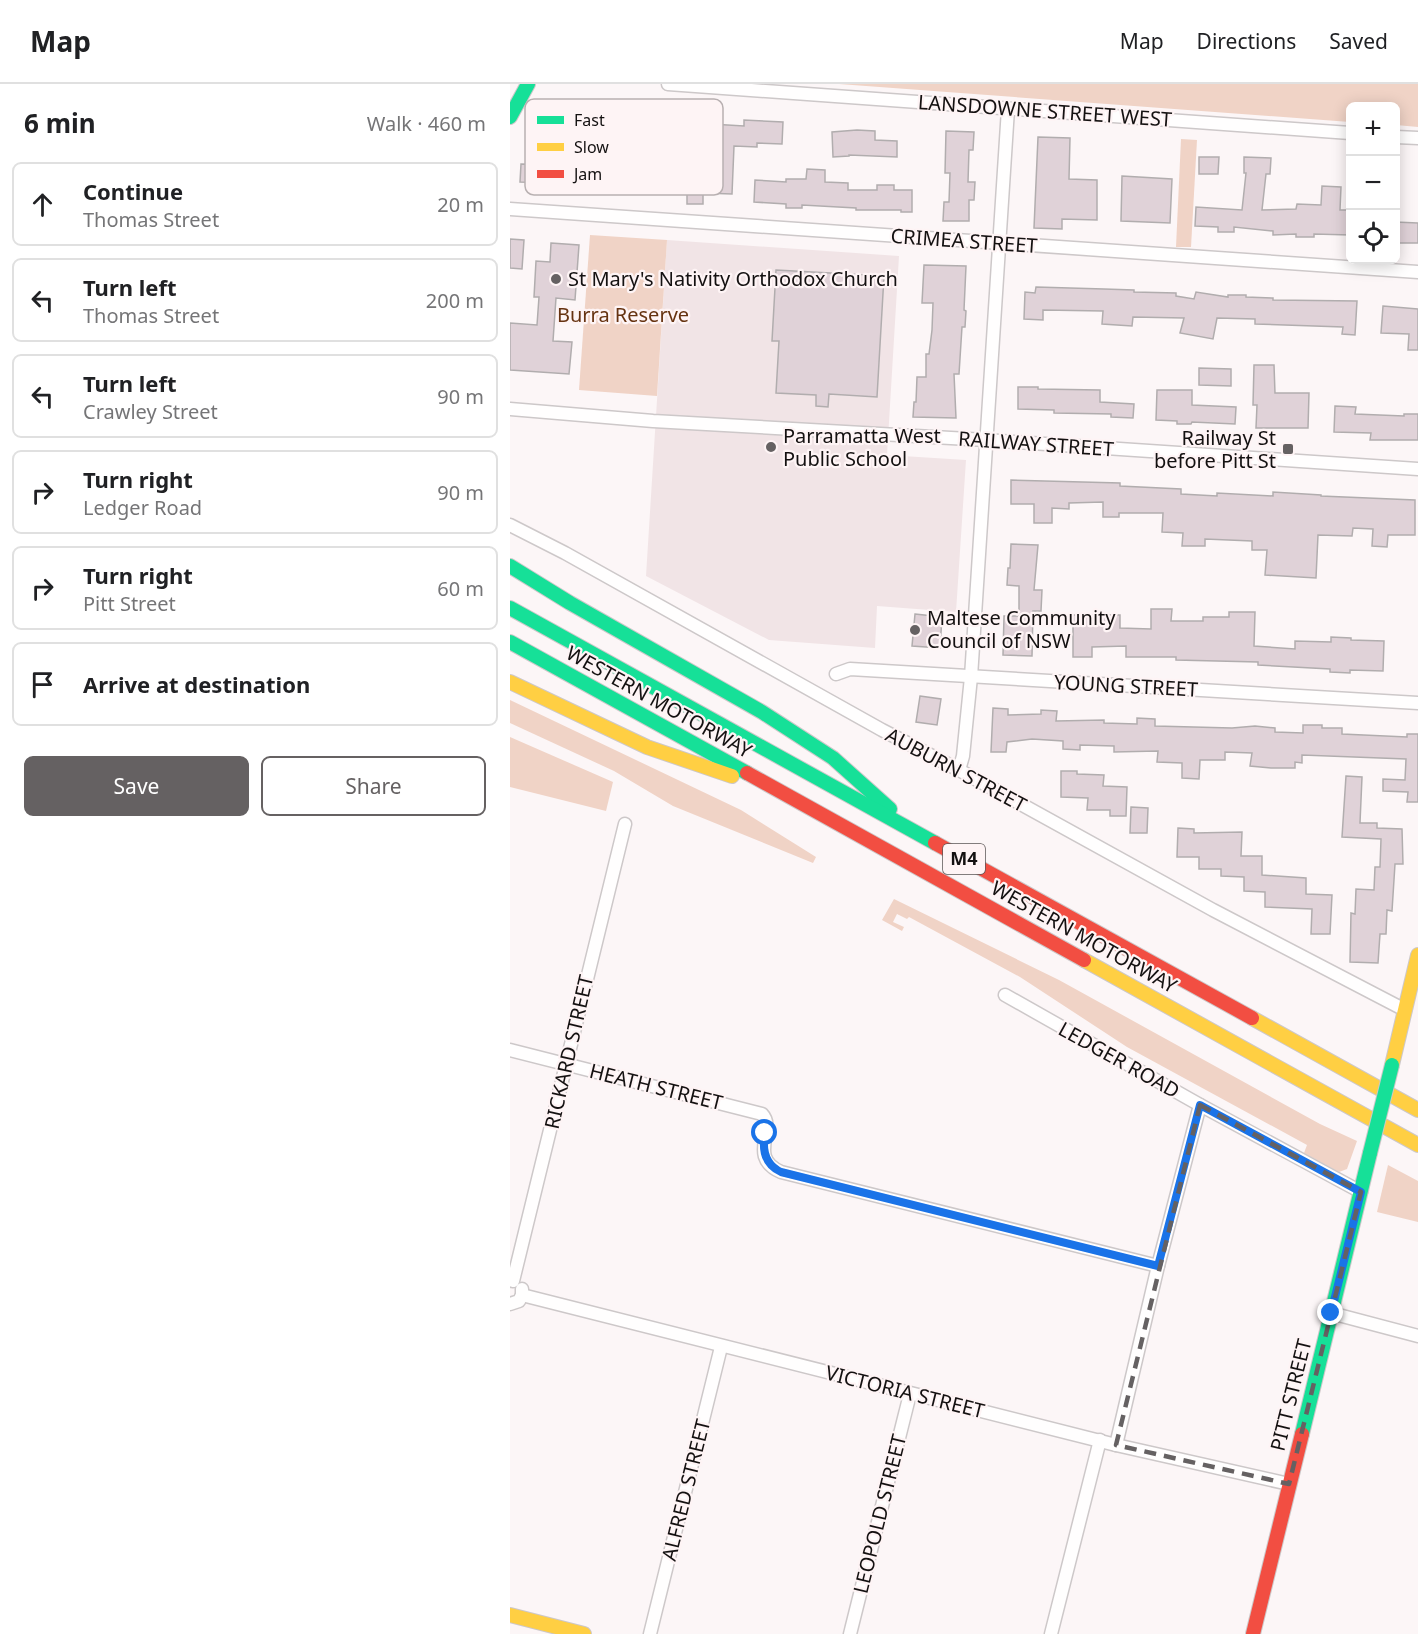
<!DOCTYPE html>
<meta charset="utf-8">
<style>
:root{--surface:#fff;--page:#f6f6f6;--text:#202124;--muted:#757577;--line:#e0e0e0;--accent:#656162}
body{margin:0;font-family:"Noto Sans",sans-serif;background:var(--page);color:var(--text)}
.controls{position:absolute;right:18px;top:18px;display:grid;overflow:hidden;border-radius:9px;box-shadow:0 3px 15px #0003}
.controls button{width:54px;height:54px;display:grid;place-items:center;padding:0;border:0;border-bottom:2px solid var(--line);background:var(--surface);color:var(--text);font:30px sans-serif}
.stop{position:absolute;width:18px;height:18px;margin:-14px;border:4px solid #1a73e8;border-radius:50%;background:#fff}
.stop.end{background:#1a73e8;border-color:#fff;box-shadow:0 2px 6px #0008}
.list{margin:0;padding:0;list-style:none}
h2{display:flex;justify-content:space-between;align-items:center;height:78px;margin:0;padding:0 24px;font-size:26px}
h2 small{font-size:20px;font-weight:400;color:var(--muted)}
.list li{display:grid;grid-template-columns:39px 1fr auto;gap:18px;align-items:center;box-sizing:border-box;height:84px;margin:0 12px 12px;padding:0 12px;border:2px solid var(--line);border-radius:9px}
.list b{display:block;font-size:22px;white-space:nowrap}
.list p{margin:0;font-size:20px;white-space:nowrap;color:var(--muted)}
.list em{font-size:20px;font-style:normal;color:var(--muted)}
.actions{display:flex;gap:12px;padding:18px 24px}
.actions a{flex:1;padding:14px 0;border:2px solid var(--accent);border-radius:9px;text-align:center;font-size:21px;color:var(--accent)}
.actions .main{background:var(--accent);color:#fff}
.icon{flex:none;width:33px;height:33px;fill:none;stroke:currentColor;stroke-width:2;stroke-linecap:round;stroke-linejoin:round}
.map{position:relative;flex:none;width:908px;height:1550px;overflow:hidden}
header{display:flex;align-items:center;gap:36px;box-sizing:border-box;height:84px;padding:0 30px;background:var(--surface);border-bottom:2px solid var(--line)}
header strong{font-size:28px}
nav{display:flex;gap:33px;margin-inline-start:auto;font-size:21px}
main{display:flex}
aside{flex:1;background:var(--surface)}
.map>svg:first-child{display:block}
.built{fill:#f1e4e6}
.green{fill:#f0d3c6}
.building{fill:#e0d2d8;stroke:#b1adae;stroke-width:1.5;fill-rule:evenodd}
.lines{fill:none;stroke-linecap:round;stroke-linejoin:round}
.street-casing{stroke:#cdc8c9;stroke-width:15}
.fast-casing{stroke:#cdc8c9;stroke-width:16}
.slow-casing{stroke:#cdc8c9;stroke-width:16}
.jam-casing{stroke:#cdc8c9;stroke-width:16}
.street{stroke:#fffefe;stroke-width:12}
.fast{stroke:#16e098;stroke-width:14}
.slow{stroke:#ffcf43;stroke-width:14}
.jam{stroke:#f24e42;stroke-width:14}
.fast-bridge-casing{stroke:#cdc8c9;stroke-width:16;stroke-linecap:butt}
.fast-bridge{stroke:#16e098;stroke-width:14}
.route{stroke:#1a73e8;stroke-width:8}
.marked{fill:none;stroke:#656162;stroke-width:4.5;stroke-dasharray:12 8;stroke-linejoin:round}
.poi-dot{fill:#656162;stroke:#fef4f5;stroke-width:2}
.labels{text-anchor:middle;stroke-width:4.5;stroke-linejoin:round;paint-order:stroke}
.shield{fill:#fef4f5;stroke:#5a5555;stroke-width:1.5}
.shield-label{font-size:18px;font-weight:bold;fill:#141111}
.street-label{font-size:20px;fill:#141111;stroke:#fef4f5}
.poi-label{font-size:20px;fill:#141111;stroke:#fef4f5;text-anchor:start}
.park-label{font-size:20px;fill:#631;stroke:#fef4f5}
.key{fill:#fef4f5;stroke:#b8b0b1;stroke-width:1.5}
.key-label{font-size:16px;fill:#141111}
</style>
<header>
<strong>Map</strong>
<nav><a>Map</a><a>Directions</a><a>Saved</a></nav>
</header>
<main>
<aside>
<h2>6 min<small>Walk · 460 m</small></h2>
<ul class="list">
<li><svg class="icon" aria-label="ahead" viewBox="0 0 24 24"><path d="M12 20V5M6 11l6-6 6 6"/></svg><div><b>Continue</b><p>Thomas Street</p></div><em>20 m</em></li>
<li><svg class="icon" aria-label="left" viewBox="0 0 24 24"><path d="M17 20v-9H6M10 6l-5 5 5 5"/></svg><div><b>Turn left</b><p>Thomas Street</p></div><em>200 m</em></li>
<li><svg class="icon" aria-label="left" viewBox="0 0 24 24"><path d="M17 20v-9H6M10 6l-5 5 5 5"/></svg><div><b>Turn left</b><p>Crawley Street</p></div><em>90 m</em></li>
<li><svg class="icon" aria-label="right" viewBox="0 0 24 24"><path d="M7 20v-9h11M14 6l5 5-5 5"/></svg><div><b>Turn right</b><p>Ledger Road</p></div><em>90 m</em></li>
<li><svg class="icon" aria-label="right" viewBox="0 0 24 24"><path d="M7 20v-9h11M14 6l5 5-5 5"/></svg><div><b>Turn right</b><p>Pitt Street</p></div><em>60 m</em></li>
<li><svg class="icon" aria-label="arrive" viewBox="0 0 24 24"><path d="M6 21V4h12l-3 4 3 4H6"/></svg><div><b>Arrive at destination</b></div></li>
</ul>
<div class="actions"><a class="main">Save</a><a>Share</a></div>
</aside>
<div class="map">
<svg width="908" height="1550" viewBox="0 0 908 1550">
<rect width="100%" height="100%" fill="#fcf6f7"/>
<path class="built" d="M157,156L389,172L377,371L456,376L446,528L367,522L365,564L259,556L136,492Z"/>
<g class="green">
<path d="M329,0H908V43L886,41V22H840V38Z"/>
<path d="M671,55L687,56L681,163H666Z"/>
<path d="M80,151L157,156L147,312L69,306Z"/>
<path d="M0,616L231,726L306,773L303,779L163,722L104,687L0,639Z"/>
<path d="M0,653L103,698L96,727L0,703Z"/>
<path d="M384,815L549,896L810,1040L847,1057L837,1085L829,1088L794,1069L797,1061L617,963L510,893L399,833L397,835L387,830L383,838L394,843L392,847L372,836Z"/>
<path d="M878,1081L908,1097V1138L867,1128Z"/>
</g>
<g class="building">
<path d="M90,27L105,28V33H128V36L147,37V39L181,40V35L201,36V40L234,42V36L273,38L272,60L247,59V63L224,62L222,110L193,109V120H177V107L129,105V104L110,103V101L10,98L11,80L50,81L51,74L88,73ZM105,54L133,55L132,74L104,73ZM147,55L180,57L179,78L147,79Z"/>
<path d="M347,46L365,47V56L387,57V73L339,71V72L323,73L322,48Z"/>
<path d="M436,47L464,48L463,66H459L458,98H465L464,116H459V137H433L434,118H439L440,89H435Z"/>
<path d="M528,53L560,54L559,95L587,96V136L552,135V145L524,144Z"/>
<path d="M689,73H709L708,90H689Z"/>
<path d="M734,73L761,74L760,90H756L752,126L786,125L787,120L811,121L812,102L831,103L830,126H840V151L804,150V153H786V150L763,151V147L724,143V148H708V143L685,142L686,123L732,126L736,89H734Z"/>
<path d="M297,85L315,86V98L338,99V106H367V101H384V106H402V128H391V126H346V124L292,121V124H276V120L244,118L245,96L276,98V95H296Z"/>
<path d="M612,92L662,95L660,139L611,137Z"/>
<path d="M885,138L908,139V159H885Z"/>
<path d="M0,155L14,156L12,185L0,184Z"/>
<path d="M41,159L69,161L65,216L46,214L43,257L62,258L59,290L0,286V239L27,241L29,213H24L26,177L40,178Z"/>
<path d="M414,181L456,182L454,226L456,227L455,243H452L449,290H444L446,334L403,333L404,318H406L407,293H416V270H419L422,246L423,219H412Z"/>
<path d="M266,186L374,192L367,313L319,310L318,323L306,322V311L266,309L269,257H262Z"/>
<path d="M526,203L594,205L624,206V208L666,209V212L684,215L686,208L718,213V211H736V213L763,214V216L847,217L845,251L832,250L833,243L745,240V235L707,234L703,255L670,249L674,234L623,233L622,242L592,240L593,227L533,226V236L514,235L515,208L525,209Z"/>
<path d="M873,222L908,225V266H898L899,250L871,249Z"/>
<path d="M744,281H764L765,309H799L798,344H746L747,321H743Z"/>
<path d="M689,284L721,285V302L689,301Z"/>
<path d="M508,303H528V305L590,306V318L624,320L623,334L601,333V330L544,329V326L508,325Z"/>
<path d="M647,306H682V321L726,323L725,340L682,338L681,340H667V337L646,336Z"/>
<path d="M825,322L846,323L845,330L894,332V330H908V356H860L861,349L824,348Z"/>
<path d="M501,396L610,399V402L671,405V410L707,412V409L763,412V408L811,411V412L905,416V451H878L877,463L862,462L863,445L843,444L842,452L808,451L806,494L755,491L757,466H742V457L695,455V462H672L673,449L652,448L653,429H609V433H593V418L559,419V425L542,424V439H524V420H501Z"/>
<path d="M501,460L528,461L524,506H532L531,527H523L522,572L493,571L494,532H509V502L497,501L498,484H500Z"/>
<path d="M641,525H662L661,537H693V533H719V528H745L744,562L785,565V557L821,558V553L841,554V556L874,557L873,587L840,586V589L820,588V585L748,581V578L666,576V573H616V562L582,563V573H563V531H610V544L641,545Z"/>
<path d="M405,530L432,533L430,564L402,562Z"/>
<path d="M410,612L431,615L427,641L406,638Z"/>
<path d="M483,624L498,625V631L531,630V626L547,627L546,637L594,636V639L627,640V634L645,635V642L722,644L745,642L765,644V648L793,649V641H812V644H832V650L897,653V650H908V718H897L898,708L873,707V695L895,696L896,675L792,671V679L785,678V684H761L740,682L742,669L715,668V676H690L689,695L672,694V679L647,678L648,667L604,668V662L570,661V666L553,665V657L522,655L497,658L496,668H481Z"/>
<path d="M551,687H567V690L594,691L593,702L617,703L616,732H600V726H577L578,714L551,713Z"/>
<path d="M836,692L852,693L850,739H867V744L892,745L893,780H885L882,827L877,826L876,850H870L868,879L840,878L841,829L845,830L846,805L864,806L865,783H870L871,755L832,753Z"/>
<path d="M621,723L638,724L637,749H620Z"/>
<path d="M668,744L684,745V749L732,748L731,772H752V791L796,794V810L822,811L820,850H801L802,825L755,823V808L734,807V793L711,792V785H689V773H667Z"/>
</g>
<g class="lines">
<defs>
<g id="street">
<path d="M158,0L840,49"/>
<path d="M886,53L908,54"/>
<path d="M0,125L908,188"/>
<path d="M0,325L143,337L476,356L908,385"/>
<path d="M0,441L55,469L372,646L449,686L703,826L895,926"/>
<path d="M326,590L340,585L908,619"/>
<path d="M449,686L453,672L461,593L498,25"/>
<path d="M495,911L690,1021L851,1108"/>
<path d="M0,966L252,1030C267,1046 237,1073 271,1088L648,1182"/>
<path d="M3,1197L115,740"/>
<path d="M12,1211L606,1361L779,1400"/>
<path d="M0,1220L9,1217L12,1211V1205"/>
<path d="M821,1229L908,1252"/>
<path d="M606,1361L648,1182L690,1021"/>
<path d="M140,1550L211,1263"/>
<path d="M340,1550L400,1310"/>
<path d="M541,1550L590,1356"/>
</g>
<g id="fast">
<path d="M0,33L18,0"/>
<path d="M0,482L60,519L252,628L323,674L380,725"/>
<path d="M0,524L425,759"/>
<path d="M0,558L237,689"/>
<path d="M792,1350L860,1069"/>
</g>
<g id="slow">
<path d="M0,598L137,663L222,692"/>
<path d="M574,876L908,1061"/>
<path d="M742,934L908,1026"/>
<path d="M882,981L908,871"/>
<path d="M0,1531L74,1550"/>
</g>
<g id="jam">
<path d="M237,689L574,876"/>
<path d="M425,759L742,934"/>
<path d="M743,1550L792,1350"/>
</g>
</defs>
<use href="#street" class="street-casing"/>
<use href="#fast" class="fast-casing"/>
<use href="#slow" class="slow-casing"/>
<use href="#jam" class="jam-casing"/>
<use href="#street" class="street"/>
<use href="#fast" class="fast"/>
<use href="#slow" class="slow"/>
<use href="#jam" class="jam"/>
<defs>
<path id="fast-bridge" d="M860,1069L882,981"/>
</defs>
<use href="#fast-bridge" class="fast-bridge-casing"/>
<use href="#fast-bridge" class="fast-bridge"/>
</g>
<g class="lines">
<path class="route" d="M255,1049C252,1065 254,1080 271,1088L648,1182L690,1021L851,1108L821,1229"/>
</g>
<path class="marked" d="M690,1021L851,1108L779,1400L606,1361Z"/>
<g class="poi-dot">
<circle cx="46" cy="195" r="6"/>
<circle cx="261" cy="363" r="6"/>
<rect x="772" y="359" width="12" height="12" rx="3"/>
<circle cx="405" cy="546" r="6"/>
</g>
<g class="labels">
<rect class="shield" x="433" y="760" width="42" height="30" rx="4.5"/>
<g class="shield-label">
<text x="454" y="781">M4</text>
</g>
<g class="street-label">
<text transform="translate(535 27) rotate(4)" y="7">LANSDOWNE STREET WEST</text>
<text transform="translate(454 157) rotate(4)" y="7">CRIMEA STREET</text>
<text transform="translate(526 360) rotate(4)" y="7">RAILWAY STREET</text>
<text transform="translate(616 602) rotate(3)" y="7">YOUNG STREET</text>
<text transform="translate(149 618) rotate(29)" y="7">WESTERN MOTORWAY</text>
<text transform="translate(446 686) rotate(28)" y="7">AUBURN STREET</text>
<text transform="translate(574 853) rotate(29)" y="7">WESTERN MOTORWAY</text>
<text transform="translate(59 968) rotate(-77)" y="7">RICKARD STREET</text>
<text transform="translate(609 976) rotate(29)" y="7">LEDGER ROAD</text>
<text transform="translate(146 1003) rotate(14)" y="7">HEATH STREET</text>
<text transform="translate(395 1308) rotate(14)" y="7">VICTORIA STREET</text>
<text transform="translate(781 1311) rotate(-76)" y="7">PITT STREET</text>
<text transform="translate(176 1406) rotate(-76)" y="7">ALFRED STREET</text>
<text transform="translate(370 1430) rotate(-76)" y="7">LEOPOLD STREET</text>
</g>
<g class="poi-label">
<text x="58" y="202">St Mary's Nativity Orthodox Church</text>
<text x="273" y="359">Parramatta West<tspan x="273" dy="23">Public School</tspan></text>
<text x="766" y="361" text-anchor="end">Railway St<tspan x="766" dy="23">before Pitt St</tspan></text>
<text x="417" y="541">Maltese Community<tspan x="417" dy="23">Council of NSW</tspan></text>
</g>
<g class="park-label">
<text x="113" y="238">Burra Reserve</text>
</g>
</g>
<rect x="15" y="15" width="198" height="96" rx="9" class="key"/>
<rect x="27" y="32" width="27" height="8" fill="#16e098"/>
<rect x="27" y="59" width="27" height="8" fill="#ffcf43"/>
<rect x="27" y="86" width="27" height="8" fill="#f24e42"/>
<g class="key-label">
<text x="64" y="42">Fast</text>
<text x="64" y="69">Slow</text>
<text x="64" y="96">Jam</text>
</g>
</svg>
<div class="controls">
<button>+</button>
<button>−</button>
<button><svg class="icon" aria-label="locate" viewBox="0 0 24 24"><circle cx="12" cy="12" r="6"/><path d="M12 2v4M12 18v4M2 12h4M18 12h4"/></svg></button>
</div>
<div class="stop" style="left:255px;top:1049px"></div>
<div class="stop end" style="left:821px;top:1229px"></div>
</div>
</main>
